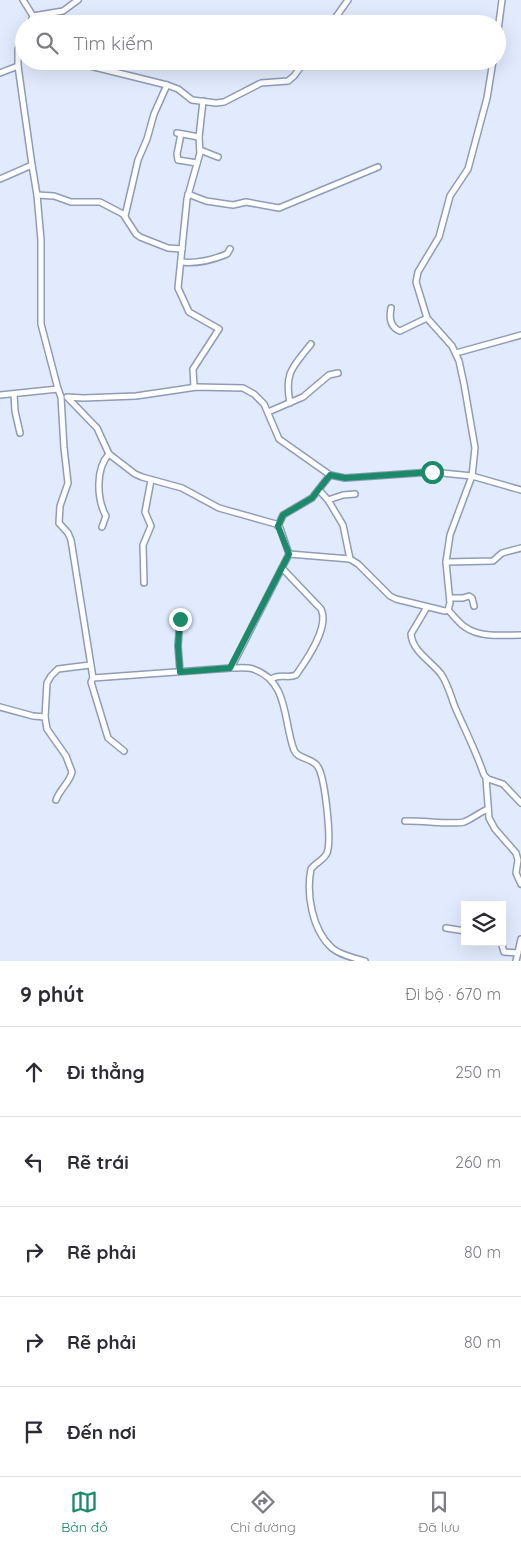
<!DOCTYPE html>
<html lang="vi">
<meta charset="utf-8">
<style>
:root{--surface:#fff;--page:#f2f2f3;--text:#2b2b33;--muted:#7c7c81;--line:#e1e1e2;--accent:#1a8a69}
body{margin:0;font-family:Quicksand,sans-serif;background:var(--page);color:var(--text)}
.controls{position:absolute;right:15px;bottom:15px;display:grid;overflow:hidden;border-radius:0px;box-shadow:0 5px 20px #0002}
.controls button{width:45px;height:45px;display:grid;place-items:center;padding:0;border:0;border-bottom:1px solid var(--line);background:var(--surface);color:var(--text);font:25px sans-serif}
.stop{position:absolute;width:15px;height:15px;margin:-11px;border:4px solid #1a8a69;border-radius:50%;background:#fff}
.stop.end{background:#1a8a69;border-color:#fff;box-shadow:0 1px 5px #0008}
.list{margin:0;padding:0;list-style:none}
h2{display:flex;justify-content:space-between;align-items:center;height:65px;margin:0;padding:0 20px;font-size:21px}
h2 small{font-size:16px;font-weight:400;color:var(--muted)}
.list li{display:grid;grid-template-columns:32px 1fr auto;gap:15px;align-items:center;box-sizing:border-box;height:90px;padding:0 20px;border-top:1px solid var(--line)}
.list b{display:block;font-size:19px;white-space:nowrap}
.list em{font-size:16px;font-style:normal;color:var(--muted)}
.icon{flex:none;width:28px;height:28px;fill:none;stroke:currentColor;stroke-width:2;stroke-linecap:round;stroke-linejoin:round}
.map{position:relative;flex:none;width:521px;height:961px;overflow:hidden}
.search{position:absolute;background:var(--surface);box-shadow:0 5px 20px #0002;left:15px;right:15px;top:15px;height:55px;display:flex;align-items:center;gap:12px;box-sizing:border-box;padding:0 18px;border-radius:28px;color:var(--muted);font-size:19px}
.sheet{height:515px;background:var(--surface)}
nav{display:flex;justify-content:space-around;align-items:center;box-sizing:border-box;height:70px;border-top:1px solid var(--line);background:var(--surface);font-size:14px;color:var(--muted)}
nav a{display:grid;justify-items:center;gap:2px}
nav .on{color:var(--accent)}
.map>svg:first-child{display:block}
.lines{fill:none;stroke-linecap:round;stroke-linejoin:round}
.minor-casing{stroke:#8e9cb8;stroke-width:8}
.minor{stroke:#fff;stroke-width:5}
.route{stroke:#1a8a69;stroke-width:6}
</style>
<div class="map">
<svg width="521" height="961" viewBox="0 0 521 961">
<rect width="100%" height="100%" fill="#e1ebfd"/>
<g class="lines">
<defs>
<g id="minor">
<path d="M23,0L33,16L30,24"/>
<path d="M33,16L63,11L78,0"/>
<path d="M331,24L348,0"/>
<path d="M497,38L502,0"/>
<path d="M70,61L167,85L178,89L192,100L216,103L224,102L261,83L288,81L294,76L305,61"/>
<path d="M0,73L18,66"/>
<path d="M177,133L199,137"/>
<path d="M181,134L177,154L178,160L197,163"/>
<path d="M200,150L218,157"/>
<path d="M32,165L37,195L41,240V324L58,389"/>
<path d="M0,179L32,165L18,66V49L24,37"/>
<path d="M188,194L206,201L233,205L246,202L279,208L378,167"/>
<path d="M37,195L54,196L71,202H100L123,214L136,234L140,237L168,248L182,249"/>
<path d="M125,216L138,160L147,139L154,114L167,85"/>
<path d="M181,262C198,264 212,260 227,254L230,249"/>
<path d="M391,308C389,318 390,327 400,331L427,318"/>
<path d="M456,353L521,335"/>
<path d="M194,387L193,369L219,329L189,312L178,288L187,199L200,153L199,137L203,101"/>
<path d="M14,394L15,411L20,433"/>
<path d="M0,395L58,389L61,397L64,448L68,483L60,506L59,523L68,533L71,540L93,678L231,668L289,554L350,559L358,564L390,596L396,599L445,611L448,610L450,603L446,562L450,535L472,476L521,490"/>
<path d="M67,397L83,398L136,396L197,387L243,388L254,394L264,404L279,439L330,475L345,478L432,472L472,476L475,448L464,384L459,361L452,346L427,318L416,282L418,272L439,237L450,196L468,169L487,98L493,61"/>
<path d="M68,398L97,428L109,454L135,474L142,477L182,488L219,508L276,524L280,528L289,554"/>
<path d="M290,403C284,372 293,367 311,344"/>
<path d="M268,412L303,397L329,375L338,373"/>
<path d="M319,490L328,500L343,525L350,559"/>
<path d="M328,500L343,495L355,494"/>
<path d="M278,526L283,515L312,498L330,475"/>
<path d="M102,527L106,516C97,500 95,469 109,454"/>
<path d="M446,562L493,561L502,553L521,548"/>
<path d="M144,583L143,545L151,526L145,512L151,480"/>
<path d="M450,598H463L469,596L472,598L474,606"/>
<path d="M427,607L411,634C412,651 432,662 441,674C448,684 451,697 455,707C465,730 476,751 484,775L488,779L503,784L521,803"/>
<path d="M448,610C454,616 459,623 465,627C480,638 504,635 521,635"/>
<path d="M231,668C238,668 247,667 253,669C289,681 283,721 294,750C298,760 312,757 318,767C325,778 332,841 327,853C324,860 315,863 311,869C306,894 312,930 332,948C340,955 354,958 365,961"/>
<path d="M180,671L178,646L180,619"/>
<path d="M93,678L91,682L108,738L124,751"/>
<path d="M271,679C281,673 287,679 296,675C306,661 330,627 321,609L282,568"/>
<path d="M0,707L33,716L45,717"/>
<path d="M486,778L489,818L495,829L516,853L518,860L516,873L521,884"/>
<path d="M56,800C60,789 70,782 72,772L66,756L47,729L45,717L47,683L51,676L58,669L90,665"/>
<path d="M405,821C420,820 453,825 464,822C472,819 480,812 488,809"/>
<path d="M446,928L465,931"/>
<path d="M501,942L504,952L518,953"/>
<path d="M516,961L521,939"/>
</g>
</defs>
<use href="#minor" class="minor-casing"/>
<use href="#minor" class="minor"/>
</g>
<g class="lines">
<path class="route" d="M180,619L178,646L180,672L230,668L289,554L278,526L283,515L312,498L330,475L345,478L432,472"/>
</g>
</svg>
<div class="controls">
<button><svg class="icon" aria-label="layers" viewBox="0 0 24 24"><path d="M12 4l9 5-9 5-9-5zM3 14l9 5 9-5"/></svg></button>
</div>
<div class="stop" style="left:432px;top:472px"></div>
<div class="stop end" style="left:180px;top:619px"></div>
<div class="search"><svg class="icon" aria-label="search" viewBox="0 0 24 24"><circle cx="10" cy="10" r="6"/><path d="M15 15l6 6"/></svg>Tìm kiếm</div>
</div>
<section class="sheet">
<h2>9 phút<small>Đi bộ · 670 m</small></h2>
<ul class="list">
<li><svg class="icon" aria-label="ahead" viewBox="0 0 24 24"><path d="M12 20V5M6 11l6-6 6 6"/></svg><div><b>Đi thẳng</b></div><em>250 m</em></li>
<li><svg class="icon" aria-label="left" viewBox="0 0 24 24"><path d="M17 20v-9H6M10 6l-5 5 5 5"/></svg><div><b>Rẽ trái</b></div><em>260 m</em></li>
<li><svg class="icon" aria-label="right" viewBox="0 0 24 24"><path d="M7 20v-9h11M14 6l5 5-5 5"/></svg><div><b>Rẽ phải</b></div><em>80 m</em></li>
<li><svg class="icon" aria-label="right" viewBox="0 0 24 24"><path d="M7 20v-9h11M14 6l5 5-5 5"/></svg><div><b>Rẽ phải</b></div><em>80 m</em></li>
<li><svg class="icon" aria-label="arrive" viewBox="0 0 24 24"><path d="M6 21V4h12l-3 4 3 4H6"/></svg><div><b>Đến nơi</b></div></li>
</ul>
</section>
<nav>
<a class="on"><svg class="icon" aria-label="map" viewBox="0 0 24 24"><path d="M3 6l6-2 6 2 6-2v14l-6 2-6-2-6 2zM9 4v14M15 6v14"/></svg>Bản đồ</a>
<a><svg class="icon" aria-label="directions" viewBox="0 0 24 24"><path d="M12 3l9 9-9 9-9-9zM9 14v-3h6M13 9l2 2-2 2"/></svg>Chỉ đường</a>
<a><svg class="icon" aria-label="saved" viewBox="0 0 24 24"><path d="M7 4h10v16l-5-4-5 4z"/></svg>Đã lưu</a>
</nav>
